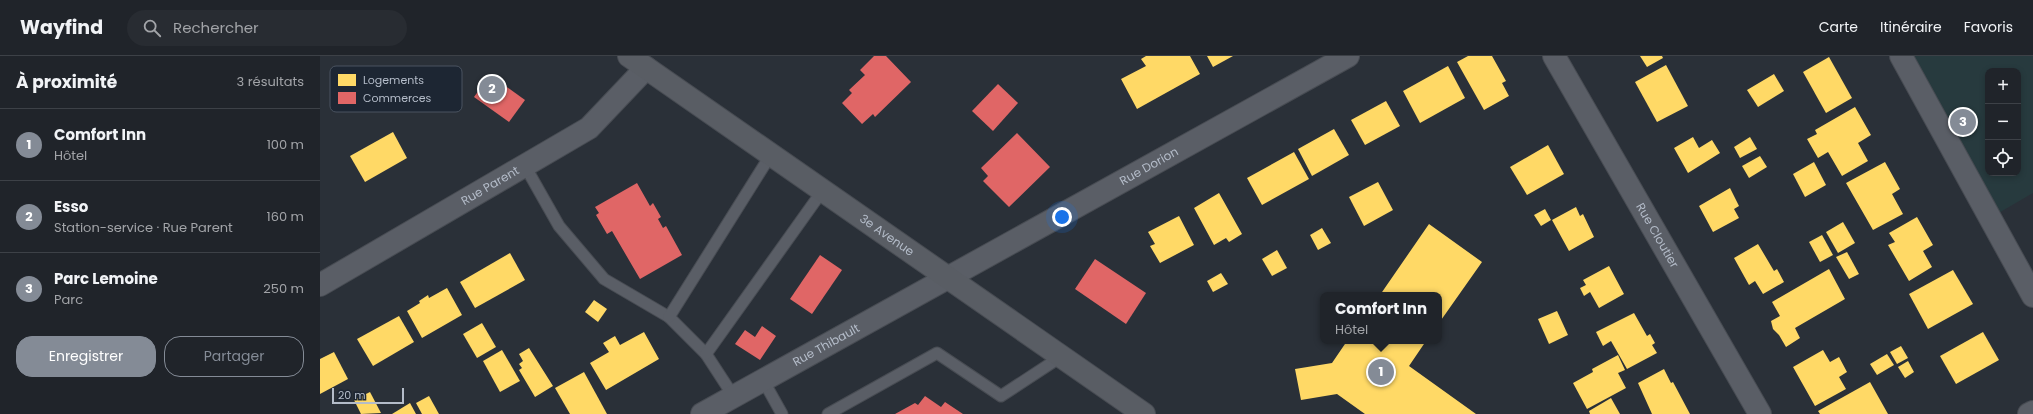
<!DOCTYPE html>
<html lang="fr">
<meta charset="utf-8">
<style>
:root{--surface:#20242a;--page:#282c32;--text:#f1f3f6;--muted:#a2a4a8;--line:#3d4147;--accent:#848b96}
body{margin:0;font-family:Poppins,sans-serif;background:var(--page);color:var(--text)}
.controls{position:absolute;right:12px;top:12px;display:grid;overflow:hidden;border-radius:8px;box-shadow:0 2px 6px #0003}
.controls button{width:36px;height:36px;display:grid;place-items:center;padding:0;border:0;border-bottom:1px solid var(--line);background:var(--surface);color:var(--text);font:20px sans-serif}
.scale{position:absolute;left:12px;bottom:10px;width:72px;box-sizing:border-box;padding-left:4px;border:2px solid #b4bcc9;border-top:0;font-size:11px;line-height:14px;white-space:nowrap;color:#b4bcc9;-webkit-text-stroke:3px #1d2633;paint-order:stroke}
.you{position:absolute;left:742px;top:161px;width:14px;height:14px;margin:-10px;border:3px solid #fff;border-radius:50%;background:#1a73e8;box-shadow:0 0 0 6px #1a73e833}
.badge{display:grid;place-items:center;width:26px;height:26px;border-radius:50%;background:var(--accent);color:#fff;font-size:13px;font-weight:700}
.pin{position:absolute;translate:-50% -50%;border:2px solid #fff;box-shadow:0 1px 4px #0006}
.popup{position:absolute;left:1000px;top:236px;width:122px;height:52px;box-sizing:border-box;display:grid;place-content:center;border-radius:8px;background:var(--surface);filter:drop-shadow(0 1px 3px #0005);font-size:13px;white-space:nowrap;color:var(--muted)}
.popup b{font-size:15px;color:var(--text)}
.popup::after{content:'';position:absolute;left:50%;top:100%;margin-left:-8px;border:8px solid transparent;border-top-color:var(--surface)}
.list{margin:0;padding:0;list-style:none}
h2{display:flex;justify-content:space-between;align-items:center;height:52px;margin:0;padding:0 16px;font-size:17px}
h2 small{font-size:13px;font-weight:400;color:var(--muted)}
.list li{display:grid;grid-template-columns:26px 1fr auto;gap:12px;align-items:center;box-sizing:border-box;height:72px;padding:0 16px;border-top:1px solid var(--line)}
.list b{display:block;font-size:15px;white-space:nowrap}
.list p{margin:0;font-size:13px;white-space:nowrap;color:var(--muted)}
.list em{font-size:13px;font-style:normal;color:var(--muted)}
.actions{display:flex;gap:8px;padding:12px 16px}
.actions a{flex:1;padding:9px 0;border:1px solid var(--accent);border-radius:16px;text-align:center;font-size:14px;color:var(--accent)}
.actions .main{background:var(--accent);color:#fff}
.icon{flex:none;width:22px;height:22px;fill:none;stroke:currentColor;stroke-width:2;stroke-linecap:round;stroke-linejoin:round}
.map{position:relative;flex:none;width:1713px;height:358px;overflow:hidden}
header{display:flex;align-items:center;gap:24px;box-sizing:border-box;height:56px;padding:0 20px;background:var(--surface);border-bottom:1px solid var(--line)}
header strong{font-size:19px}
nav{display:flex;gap:22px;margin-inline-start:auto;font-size:14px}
.search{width:280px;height:36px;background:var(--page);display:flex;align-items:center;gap:10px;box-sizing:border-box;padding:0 14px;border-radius:22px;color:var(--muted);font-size:15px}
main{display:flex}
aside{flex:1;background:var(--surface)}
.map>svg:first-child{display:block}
.green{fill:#273a3e;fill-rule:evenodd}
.homes{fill:#ffd966}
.shops{fill:#e06666}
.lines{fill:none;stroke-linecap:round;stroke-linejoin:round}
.lane-casing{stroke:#484c53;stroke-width:13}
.street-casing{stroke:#484c53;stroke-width:24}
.secondary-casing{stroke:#484c53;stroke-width:24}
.lane{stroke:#5a5e66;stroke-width:11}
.street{stroke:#5a5e66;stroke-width:22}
.secondary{stroke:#595d64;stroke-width:22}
.labels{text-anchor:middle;stroke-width:4;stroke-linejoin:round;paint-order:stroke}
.street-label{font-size:12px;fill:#b4bcc9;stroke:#1d2633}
.key{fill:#1d2633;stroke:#4a5360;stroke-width:1}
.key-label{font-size:11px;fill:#b4bcc9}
</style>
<header>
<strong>Wayfind</strong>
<div class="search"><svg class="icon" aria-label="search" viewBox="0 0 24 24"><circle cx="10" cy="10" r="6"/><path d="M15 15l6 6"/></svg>Rechercher</div>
<nav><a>Carte</a><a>Itinéraire</a><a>Favoris</a></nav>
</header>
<main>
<aside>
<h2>À proximité<small>3 résultats</small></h2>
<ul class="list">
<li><span class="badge">1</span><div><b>Comfort Inn</b><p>Hôtel</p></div><em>100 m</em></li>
<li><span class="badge">2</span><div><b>Esso</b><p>Station-service · Rue Parent</p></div><em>160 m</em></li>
<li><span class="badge">3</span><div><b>Parc Lemoine</b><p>Parc</p></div><em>250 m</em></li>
</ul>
<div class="actions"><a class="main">Enregistrer</a><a>Partager</a></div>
</aside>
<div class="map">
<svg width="1713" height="358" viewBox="0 0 1713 358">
<rect width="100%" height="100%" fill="#2a3038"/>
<path class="green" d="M1581,0H1713V137L1670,162ZM1668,15H1698V117H1668Z"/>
<g class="homes">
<path d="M826,0H870L880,18L817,53L801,23L826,10L821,3Z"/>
<path d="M887,0H913L893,11Z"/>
<path d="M1148,0H1172L1186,25L1182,27L1189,40L1164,54L1137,6Z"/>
<path d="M1320,0H1342L1343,2L1327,11Z"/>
<path d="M1509,1L1532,42L1506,57L1483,16Z"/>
<path d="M1346,9L1368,50L1337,66L1315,26Z"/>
<path d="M1128,10L1145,42L1100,67L1083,35Z"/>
<path d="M1454,18L1464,35L1438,51L1427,34Z"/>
<path d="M61,32L68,42L58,48L52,38Z"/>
<path d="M1066,45L1080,70L1045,89L1031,64Z"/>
<path d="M1535,51L1551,79L1538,87L1548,105L1522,120L1508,96L1498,102L1487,83L1497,78L1495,74Z"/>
<path d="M1014,73L1029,99L992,120L978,93Z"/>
<path d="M73,76L87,102L45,126L30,100Z"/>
<path d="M1373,81L1379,92L1392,84L1400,97L1368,117L1354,92Z"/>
<path d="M1430,81L1437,93L1420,102L1414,91Z"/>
<path d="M1228,89L1244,118L1207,139L1190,111Z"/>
<path d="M974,96L989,123L942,149L927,122Z"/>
<path d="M1440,100L1447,111L1429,122L1422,110Z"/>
<path d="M1494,106L1506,129L1485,141L1473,118Z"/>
<path d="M1565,106L1580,133L1572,138L1583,158L1553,174L1526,127Z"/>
<path d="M1058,126L1073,154L1044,170L1029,141Z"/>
<path d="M1410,132L1419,150L1414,153L1419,162L1393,176L1379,150Z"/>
<path d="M899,137L922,178L909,186L906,182L894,189L874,152Z"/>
<path d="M1256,151L1260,160L1263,158L1274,181L1249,195L1232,164Z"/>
<path d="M1225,153L1231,164L1221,170L1214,159Z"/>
<path d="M859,160L874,189L840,207L830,190L835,188L828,176Z"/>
<path d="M1597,161L1613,189L1603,195L1612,211L1589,225L1568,189L1575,186L1569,177Z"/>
<path d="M1523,166L1535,187L1518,197L1506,176Z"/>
<path d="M1109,168L1162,206L1119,267V239H1060Z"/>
<path d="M1002,172L1011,187L998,194L990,179Z"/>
<path d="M1502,179L1513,199L1500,206L1489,186Z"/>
<path d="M1438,188L1454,215L1457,213L1464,226L1443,238L1435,225L1429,229L1414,202Z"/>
<path d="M957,194L967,212L952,220L942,203Z"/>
<path d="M1527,196L1539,218L1529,223L1516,201Z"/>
<path d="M190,197L205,224L155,252L140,226Z"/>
<path d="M1289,210L1304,238L1279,252L1270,236L1264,240L1260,232L1266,229L1263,224Z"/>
<path d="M1509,213L1525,243L1475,272L1480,282L1466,291L1459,279L1453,273L1451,265L1460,260L1452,246Z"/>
<path d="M1633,214L1653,248L1608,273L1589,238Z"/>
<path d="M901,217L908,228L893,236L887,225Z"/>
<path d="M127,232L142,259L102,282L87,255L100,247L99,245L108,239L109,242Z"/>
<path d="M274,244L287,253L278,266L265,256Z"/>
<path d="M1237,255L1248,279L1229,288L1218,263Z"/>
<path d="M1314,257L1327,280L1330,278L1335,287L1332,289L1337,297L1307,313L1291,285L1283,290L1276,276Z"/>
<path d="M79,260L94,286L53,310L37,283Z"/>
<path d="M162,267L176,291L157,302L143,278Z"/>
<path d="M324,276L339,303L286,334L270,307L289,296L283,287L295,280L300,289Z"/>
<path d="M1663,276L1679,304L1636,328L1620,300Z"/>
<path d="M1027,285H1106L1089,310L1156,358H1045L1017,338L981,344L975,313L1012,307Z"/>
<path d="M1581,290L1588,302L1577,308L1570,296Z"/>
<path d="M209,292L233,330L215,341L199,314L202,312L199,308L203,305L199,298Z"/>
<path d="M182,294L200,325L180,336L163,305Z"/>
<path d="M1503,294L1510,306L1519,301L1527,316L1519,321L1526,333L1495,350L1473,311Z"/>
<path d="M14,296L28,323L0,338V303Z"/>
<path d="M1567,298L1574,309L1557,319L1550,308Z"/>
<path d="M1298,299L1305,314L1298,317L1306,332L1267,353L1253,327L1273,316L1272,313Z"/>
<path d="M1588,305L1594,316L1585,322L1578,311Z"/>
<path d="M1344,313L1351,327L1353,326L1370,358H1332L1318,327Z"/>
<path d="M264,316L287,358H250L235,332Z"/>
<path d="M1550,326L1568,358H1500L1498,355Z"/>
<path d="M50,336L61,357L41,358L34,344Z"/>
<path d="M109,340L119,358H102L96,347Z"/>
<path d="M1291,342L1300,358H1270L1269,355Z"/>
<path d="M90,347L96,358H72Z"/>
</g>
<g class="shops">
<path d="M554,0H566L591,26L555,61L553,58L542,68L522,47L532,37L529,34L545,19L540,14Z"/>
<path d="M170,19L205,44L189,66L154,41Z"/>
<path d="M678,28L698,47L673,75L652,55Z"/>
<path d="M697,77L730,111L689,151L663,125L668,120L661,112Z"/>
<path d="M317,127L330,150L333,147L341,161L338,163L343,172L346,170L362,199L320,223L292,175L287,178L276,159L279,157L275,151Z"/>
<path d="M500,199L522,214L492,258L470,243Z"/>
<path d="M775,203L826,237L806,268L755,233Z"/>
<path d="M442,270L456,280L440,304L415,288L425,274L435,281Z"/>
<path d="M605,340L621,351L625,346L643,358H575L595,347L598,349Z"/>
</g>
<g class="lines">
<defs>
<g id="lane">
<path d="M205,110L239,170L284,223L349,261L386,298L414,341"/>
<path d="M349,261L450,100"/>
<path d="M386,298L503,134"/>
<path d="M443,324L462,358"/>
<path d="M508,358L617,297L681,340L742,300"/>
</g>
<g id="street">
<path id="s1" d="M1234,0L1440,358"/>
<path d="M1581,0L1713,240"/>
<path id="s2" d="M0,229L269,72L326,12"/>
<path id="s3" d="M382,358L1028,0"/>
<path d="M1709,358L1713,356"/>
</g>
<g id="secondary">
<path id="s4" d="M309,0L824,358"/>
</g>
</defs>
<use href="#lane" class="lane-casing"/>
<use href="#street" class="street-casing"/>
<use href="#secondary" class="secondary-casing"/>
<use href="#lane" class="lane"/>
<use href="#street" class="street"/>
<use href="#secondary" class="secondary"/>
</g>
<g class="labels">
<g class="street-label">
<text dy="4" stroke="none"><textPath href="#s3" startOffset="511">Rue Dorion</textPath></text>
<text dy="4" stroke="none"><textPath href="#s2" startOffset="197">Rue Parent</textPath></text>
<text dy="4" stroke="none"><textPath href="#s4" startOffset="314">3e Avenue</textPath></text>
<text dy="4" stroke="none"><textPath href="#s1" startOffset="207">Rue Cloutier</textPath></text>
<text dy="4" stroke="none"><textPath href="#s3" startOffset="142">Rue Thibault</textPath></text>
</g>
</g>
<rect x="10" y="10" width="132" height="46" rx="6" class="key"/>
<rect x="18" y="18" width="18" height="12" fill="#ffd966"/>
<rect x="18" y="36" width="18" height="12" fill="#e06666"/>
<g class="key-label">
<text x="43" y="28">Logements</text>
<text x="43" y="46">Commerces</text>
</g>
</svg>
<div class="controls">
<button>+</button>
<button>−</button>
<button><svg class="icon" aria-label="locate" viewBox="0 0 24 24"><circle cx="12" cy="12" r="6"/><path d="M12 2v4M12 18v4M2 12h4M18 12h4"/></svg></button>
</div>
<div class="scale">20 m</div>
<div class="you"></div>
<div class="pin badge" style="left:1061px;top:316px">1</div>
<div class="popup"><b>Comfort Inn</b>Hôtel</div>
<div class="pin badge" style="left:172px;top:33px">2</div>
<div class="pin badge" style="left:1643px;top:66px">3</div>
</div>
</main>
